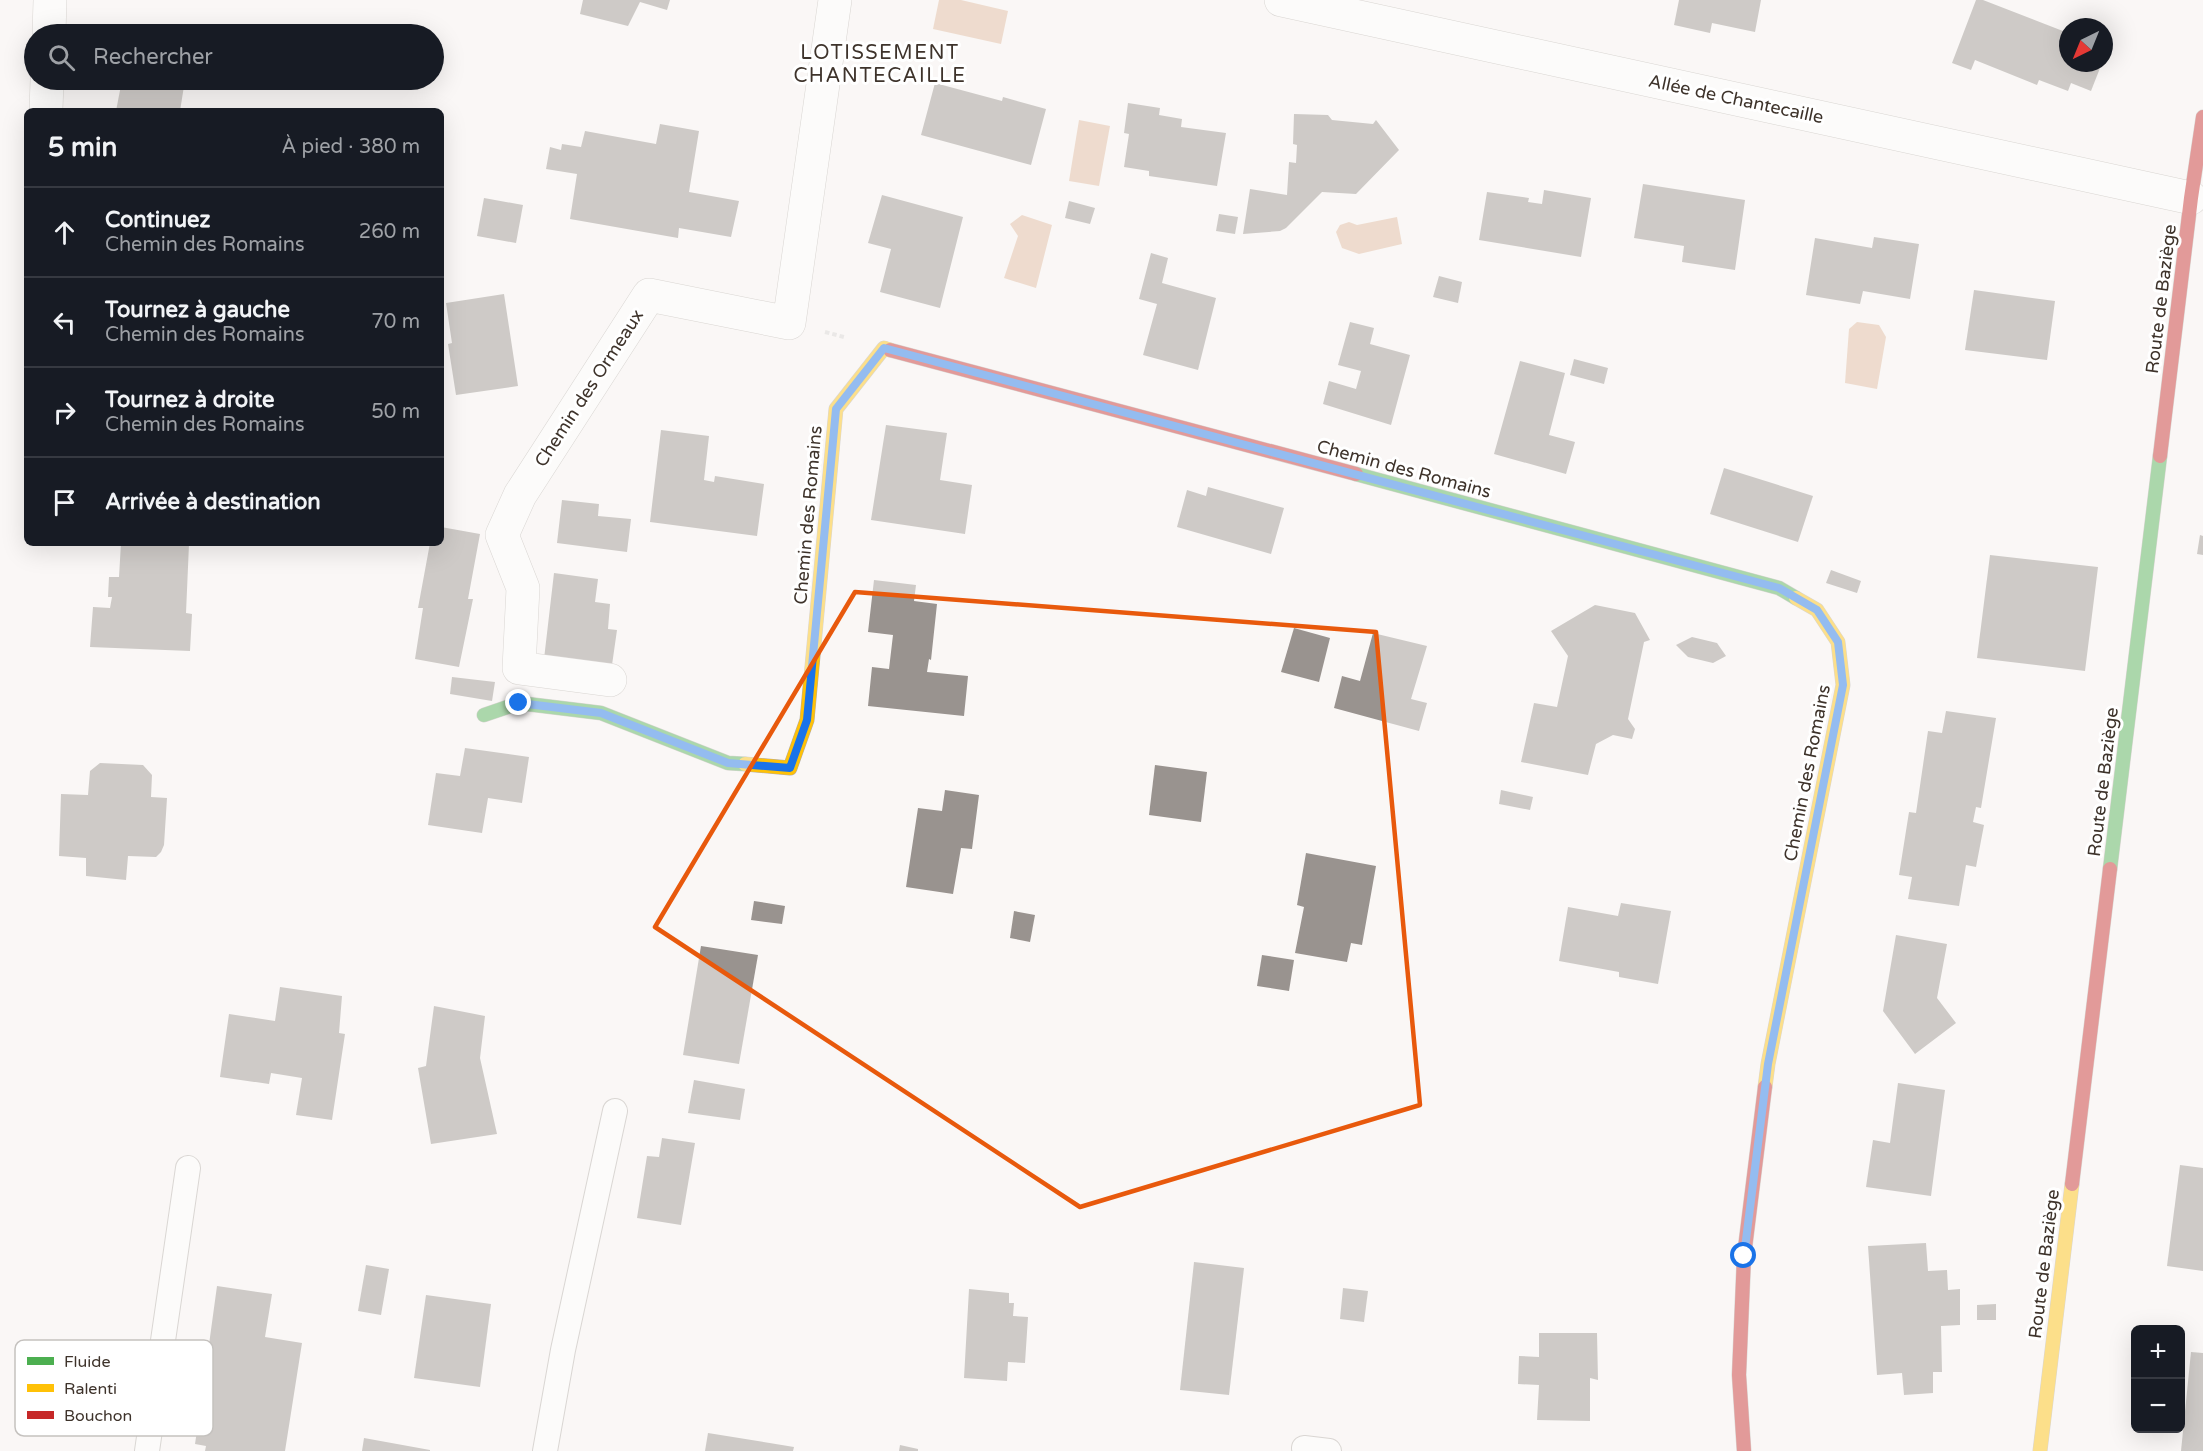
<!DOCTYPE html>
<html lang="fr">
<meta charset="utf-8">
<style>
:root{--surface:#171b24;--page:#242831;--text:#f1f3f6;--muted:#9ea1a6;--line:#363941}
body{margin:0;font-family:"Varela Round",sans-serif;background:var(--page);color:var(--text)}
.controls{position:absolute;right:18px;bottom:18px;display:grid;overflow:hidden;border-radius:9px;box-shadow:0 6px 24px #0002}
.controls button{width:54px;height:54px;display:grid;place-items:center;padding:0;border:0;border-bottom:2px solid var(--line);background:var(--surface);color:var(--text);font:30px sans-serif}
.compass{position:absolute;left:2059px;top:18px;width:54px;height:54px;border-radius:50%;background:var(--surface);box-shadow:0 6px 24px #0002;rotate:223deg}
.stop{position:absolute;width:18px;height:18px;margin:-14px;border:4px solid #1a73e8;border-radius:50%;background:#fff}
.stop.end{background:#1a73e8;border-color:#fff;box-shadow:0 2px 6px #0008}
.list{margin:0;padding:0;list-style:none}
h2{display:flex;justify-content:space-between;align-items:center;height:78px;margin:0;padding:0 24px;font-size:26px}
h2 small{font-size:20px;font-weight:400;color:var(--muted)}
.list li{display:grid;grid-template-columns:39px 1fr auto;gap:18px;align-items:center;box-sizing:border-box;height:90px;padding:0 24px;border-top:2px solid var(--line)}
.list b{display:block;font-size:22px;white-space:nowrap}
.list p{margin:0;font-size:20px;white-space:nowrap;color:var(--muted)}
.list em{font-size:20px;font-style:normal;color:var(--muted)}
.icon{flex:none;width:33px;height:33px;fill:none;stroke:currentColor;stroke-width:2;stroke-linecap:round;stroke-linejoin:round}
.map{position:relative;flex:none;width:2203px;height:1451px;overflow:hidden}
.search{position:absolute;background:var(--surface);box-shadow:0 6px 24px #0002;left:24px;top:24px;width:420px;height:66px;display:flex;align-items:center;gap:15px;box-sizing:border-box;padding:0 21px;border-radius:33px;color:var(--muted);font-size:22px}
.panel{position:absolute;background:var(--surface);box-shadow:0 6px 24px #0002;left:24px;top:108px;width:420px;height:438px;border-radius:9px}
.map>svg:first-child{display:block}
.water{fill:#e0b99e}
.building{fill:#99938f}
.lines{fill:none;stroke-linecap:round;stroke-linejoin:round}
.lane-casing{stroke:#b3ada9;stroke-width:26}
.street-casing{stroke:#b3ada9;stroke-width:34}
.fast-casing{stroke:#b3ada9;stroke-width:15}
.slow-casing{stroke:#b3ada9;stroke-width:15}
.jam-casing{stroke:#b3ada9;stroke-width:15}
.path{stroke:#d8d5d4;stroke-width:4;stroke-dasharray:4.5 3;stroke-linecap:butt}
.lane{stroke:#fefefe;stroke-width:24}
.street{stroke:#fefefe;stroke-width:33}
.fast{stroke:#4caf50;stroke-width:14}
.slow{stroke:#ffc107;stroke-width:14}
.jam{stroke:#c62828;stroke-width:14}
.route{stroke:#1a73e8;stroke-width:8}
.marked{fill:none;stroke:#e8590c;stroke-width:4.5;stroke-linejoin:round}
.labels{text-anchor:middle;stroke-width:6;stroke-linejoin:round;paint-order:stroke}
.street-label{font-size:18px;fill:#3e332b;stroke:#fff}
.neighbourhood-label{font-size:20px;letter-spacing:1.5px;fill:#3e332b;stroke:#fff}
.key{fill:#fff;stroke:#c5c2bf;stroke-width:1.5}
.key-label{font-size:16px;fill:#3e332b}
</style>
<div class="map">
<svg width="2203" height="1451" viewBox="0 0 2203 1451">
<rect width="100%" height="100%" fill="#faf7f5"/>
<g class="water">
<path d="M939,0H961L1008,11L1001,44L933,29Z"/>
<path d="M1079,120L1110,126L1099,186L1069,181Z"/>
<path d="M1022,215L1052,225L1036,288L1004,278L1018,236L1010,224Z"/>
<path d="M1397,217L1402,244L1359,254L1342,248L1336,232L1340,225L1349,222L1357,225Z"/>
<path d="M1857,322L1879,325L1886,337L1877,389L1845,383L1849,329Z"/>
</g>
<g class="building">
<path d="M583,0H670L667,10L640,2L628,26L580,14Z"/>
<path d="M1679,0H1761L1755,32L1712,23L1710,33L1674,25Z"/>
<path d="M1976,0H1983L2068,33V63H2102L2091,91L2071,83L2068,91L2039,80L2037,85L1975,60L1971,70L1952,63Z"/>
<path d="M2104,39L2110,41L2104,57Z"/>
<path d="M122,80H144L184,86L180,111H116Z"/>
<path d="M935,83L1002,101L1003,97L1046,109L1031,165L921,135Z"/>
<path d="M1128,103L1160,108L1159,115L1182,119L1181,127L1226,133L1217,186L1149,176V171L1124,167L1129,134L1124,133Z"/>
<path d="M1294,114L1328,115L1332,120L1373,124L1376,120L1399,150L1356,194L1322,192L1286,228L1280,231L1243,234L1250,189L1287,195L1289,162L1296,163L1297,145L1293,144Z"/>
<path d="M660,124L699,131L689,192L739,201L731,237L679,228L678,238L570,219L577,174L546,169L550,147L561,150L562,144L581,147L585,131L656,144Z"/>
<path d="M1643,184L1745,200L1735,270L1682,262L1684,246L1634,238Z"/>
<path d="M1544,190L1591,198L1581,257L1479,240L1487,192L1529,198L1528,202L1542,204Z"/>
<path d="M882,195L963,217L940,308L880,292L891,249L868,243Z"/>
<path d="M484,198L523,205L516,243L477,236Z"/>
<path d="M1069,201L1095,208L1090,224L1065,218Z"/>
<path d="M1219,214L1238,217L1235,234L1216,231Z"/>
<path d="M1874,237L1919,244L1910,299L1863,291L1860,304L1806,295L1815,238L1872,248Z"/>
<path d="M1151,253L1168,258L1162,283L1216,298L1198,370L1143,355L1157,304L1139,299Z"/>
<path d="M1439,276L1462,282L1458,303L1433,297Z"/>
<path d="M1974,290L2055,301L2047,360L1965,350Z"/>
<path d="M504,294L518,386L456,395L448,344L452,343L446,303Z"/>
<path d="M1350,322L1374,328L1370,344L1410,355L1391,425L1323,404L1329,381L1356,389L1361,371L1338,365Z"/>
<path d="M1574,359L1608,368L1604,384L1570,375Z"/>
<path d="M1520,361L1565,373L1549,435L1575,442L1566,474L1494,454Z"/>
<path d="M886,425L947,433L940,480L972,485L965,534L871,520Z"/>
<path d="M661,430L709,436L704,480L714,482L715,476L764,484L757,536L650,522Z"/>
<path d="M1724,468L1813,496L1798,542L1710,514Z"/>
<path d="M1208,487L1284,508L1271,554L1177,527L1187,490L1206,496Z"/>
<path d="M562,500L599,504L598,516L631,519L627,552L557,543Z"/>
<path d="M441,527L480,534L468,599H473L459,667L415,659L423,608H418L430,543H441Z"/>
<path d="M2200,535L2203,536V555L2197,554Z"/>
<path d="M121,543L189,544L186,613L192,614L190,651L90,647L93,607L110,608L112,597H108L109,577H119Z"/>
<path d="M1990,555L2098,567L2085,671L1977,658Z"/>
<path d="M1831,570L1861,581L1857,593L1826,583Z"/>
<path d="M554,573L598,579L595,602L610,604L608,629L617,630L612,665L544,659Z"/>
<path d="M874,580L916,585L914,601L937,604L931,660L929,659L927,672L968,676L964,716L868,706L872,667L889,669L893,635L868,632Z"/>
<path d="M1595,605L1635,613L1650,640L1644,642L1628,719L1635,729L1632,739L1613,735L1596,744L1588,775L1521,762L1534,703L1557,707L1568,656L1551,631Z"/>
<path d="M1294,628L1330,638L1319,682L1281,672Z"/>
<path d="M1373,633L1427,646L1411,699L1427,703L1419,731L1334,708L1342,676L1360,681Z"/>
<path d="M1692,637L1717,643L1726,656L1713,663L1688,657L1676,645Z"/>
<path d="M452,677L495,682L492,701L450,694Z"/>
<path d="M1946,711L1996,718L1981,808L1976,807L1973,822L1984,825L1976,867L1966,865L1959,906L1908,899L1912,877L1899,875L1909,812L1916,813L1928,731L1942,733Z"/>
<path d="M465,748L529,757L522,803L488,798L482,833L428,825L436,773L460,776Z"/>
<path d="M100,763L143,765L152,775L151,797L167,798L164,845L161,852L156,857L128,856L126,880L86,876V858L59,856L61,794L88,795L90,771Z"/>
<path d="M1155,765L1207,772L1201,822L1149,815Z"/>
<path d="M945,790L979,795L972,849L961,848L953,894L906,887L918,808L942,811Z"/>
<path d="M1501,790L1533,797L1530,810L1499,804Z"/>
<path d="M1306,853L1376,866L1362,945L1351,943L1347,962L1295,953L1304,907L1297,905Z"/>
<path d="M754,901L785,906L782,924L751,920Z"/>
<path d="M1621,903L1671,911L1658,984L1619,977V972L1559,961L1568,907L1618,916Z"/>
<path d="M1014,911L1035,915L1030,942L1010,938Z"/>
<path d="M1896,935L1947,944L1937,998L1956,1023L1915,1054L1883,1011Z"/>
<path d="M701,946L758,955L739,1064L683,1055Z"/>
<path d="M1262,955L1294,960L1289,991L1257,986Z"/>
<path d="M280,987L342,996L339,1033L345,1034L332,1120L296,1115L302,1078L271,1073L269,1084L220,1077L229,1014L275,1021Z"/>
<path d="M434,1006L485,1016L480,1058L497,1134L431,1144L418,1068L426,1066Z"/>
<path d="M694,1080L745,1089L740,1120L688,1113Z"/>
<path d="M1898,1083L1945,1090L1931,1196L1866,1187L1873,1140L1890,1143Z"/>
<path d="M662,1138L695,1143L681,1225L637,1218L647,1156L659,1157Z"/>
<path d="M2180,1165L2203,1168V1271L2167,1266Z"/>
<path d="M1926,1243L1928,1271L1947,1270L1948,1290L1960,1289V1325L1941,1326L1942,1372H1933V1393L1904,1395L1902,1373L1877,1375L1868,1246Z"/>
<path d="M1194,1262L1244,1268L1229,1395L1180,1390Z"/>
<path d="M366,1265L389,1269L381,1315L358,1311Z"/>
<path d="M217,1286L272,1294L265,1337L302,1343L285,1451H205L206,1446L195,1444L201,1404L205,1405L213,1360L207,1359Z"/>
<path d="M1343,1288L1368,1291L1364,1322L1340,1319Z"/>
<path d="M969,1289L1009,1293V1303H1014L1013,1316L1028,1317L1025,1363L1008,1362L1007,1381L964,1378Z"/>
<path d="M426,1295L491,1304L480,1387L414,1378Z"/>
<path d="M1996,1304V1320H1977V1305Z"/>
<path d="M1539,1333H1597L1598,1380L1590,1378V1421L1537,1420L1539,1385L1518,1384L1519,1356L1539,1357Z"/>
<path d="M2191,1352L2203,1353V1451H2181Z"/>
<path d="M708,1433L794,1447L793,1451H705Z"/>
<path d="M364,1438L430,1450V1451H362Z"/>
<path d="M900,1445L918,1449V1451H899Z"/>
</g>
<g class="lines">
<defs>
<g id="lane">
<path d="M1304,1448L1329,1451"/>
<path d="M147,1451L188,1168"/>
<path d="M545,1451L563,1350L615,1111"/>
</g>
<g id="street">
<path d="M1281,0L2191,198"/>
<path d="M49,34L50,0"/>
<path d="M46,111L47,80"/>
<path d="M610,680L519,668L523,588L502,535L520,495L649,295L789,323L835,0"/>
</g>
<g id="fast">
<path d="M1356,474L1779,588L1796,598"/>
<path d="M484,715L519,703L601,713L728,763L745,764"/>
<path d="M2110,869L2160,456"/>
</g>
<g id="slow">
<path d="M745,764L790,768L807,720L836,409L884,348L890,350"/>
<path d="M1765,1087L1768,1064L1843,685L1838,642L1817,610L1796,598"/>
<path d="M2040,1451L2072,1184"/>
</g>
<g id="jam">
<path d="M890,350L1356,474"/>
<path d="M2160,456L2191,198L2203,117"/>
<path d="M2072,1184L2110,869"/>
<path d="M1744,1451L1739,1375L1744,1256L1765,1087"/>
</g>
</defs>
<use href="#lane" class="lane-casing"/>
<use href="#street" class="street-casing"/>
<use href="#fast" class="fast-casing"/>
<use href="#slow" class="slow-casing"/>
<use href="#jam" class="jam-casing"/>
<path class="path" d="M825,332L844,337"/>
<use href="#lane" class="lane"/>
<use href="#street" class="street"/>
<use href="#fast" class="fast"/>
<use href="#slow" class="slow"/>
<use href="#jam" class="jam"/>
</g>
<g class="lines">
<path class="route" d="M519,703L601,713L728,763L790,768L807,720L836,409L884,348L1779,588L1817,610L1838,642L1843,685L1768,1064L1744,1256"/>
</g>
<path d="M0 0H2203V1451H0ZM855,592L1376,632L1420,1105L1080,1207L655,927Z" fill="#faf7f5" fill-opacity=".55" fill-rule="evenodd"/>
<path class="marked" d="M855,592L1376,632L1420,1105L1080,1207L655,927Z"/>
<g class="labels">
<g class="street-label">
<text transform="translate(1736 99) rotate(12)" y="6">Allée de Chantecaille</text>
<text transform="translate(2161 299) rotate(-83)" y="6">Route de Baziège</text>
<text transform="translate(589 388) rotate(-57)" y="6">Chemin des Ormeaux</text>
<text transform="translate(1404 469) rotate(15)" y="6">Chemin des Romains</text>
<text transform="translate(808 515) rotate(-85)" y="6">Chemin des Romains</text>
<text transform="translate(1807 773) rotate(-79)" y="6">Chemin des Romains</text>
<text transform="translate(2103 782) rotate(-83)" y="6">Route de Baziège</text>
<text transform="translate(2044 1264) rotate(-83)" y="6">Route de Baziège</text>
</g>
<g class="neighbourhood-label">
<text x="880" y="59">LOTISSEMENT<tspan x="880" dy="23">CHANTECAILLE</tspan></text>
</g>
</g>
<rect x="15" y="1340" width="198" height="96" rx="9" class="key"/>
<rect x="27" y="1357" width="27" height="8" fill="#4caf50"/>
<rect x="27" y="1384" width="27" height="8" fill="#ffc107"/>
<rect x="27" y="1411" width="27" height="8" fill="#c62828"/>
<g class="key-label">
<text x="64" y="1367">Fluide</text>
<text x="64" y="1394">Ralenti</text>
<text x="64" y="1421">Bouchon</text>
</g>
</svg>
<div class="controls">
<button>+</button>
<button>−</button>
</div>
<svg class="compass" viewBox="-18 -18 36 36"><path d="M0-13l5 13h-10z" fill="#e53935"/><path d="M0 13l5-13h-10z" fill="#9ea1a6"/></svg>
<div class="stop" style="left:1744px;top:1256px"></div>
<div class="stop end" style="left:519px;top:703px"></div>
<div class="search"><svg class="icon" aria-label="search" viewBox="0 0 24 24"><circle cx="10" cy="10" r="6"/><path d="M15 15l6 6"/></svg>Rechercher</div>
<section class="panel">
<h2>5 min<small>À pied · 380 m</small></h2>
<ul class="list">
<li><svg class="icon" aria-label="ahead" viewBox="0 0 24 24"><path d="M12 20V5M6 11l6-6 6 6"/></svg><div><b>Continuez</b><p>Chemin des Romains</p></div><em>260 m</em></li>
<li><svg class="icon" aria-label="left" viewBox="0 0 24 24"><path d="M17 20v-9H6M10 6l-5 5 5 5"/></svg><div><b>Tournez à gauche</b><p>Chemin des Romains</p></div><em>70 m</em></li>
<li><svg class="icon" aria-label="right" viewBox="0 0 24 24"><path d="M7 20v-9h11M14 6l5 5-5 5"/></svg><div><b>Tournez à droite</b><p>Chemin des Romains</p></div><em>50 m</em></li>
<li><svg class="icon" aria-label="arrive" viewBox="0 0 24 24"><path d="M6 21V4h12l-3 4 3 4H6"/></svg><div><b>Arrivée à destination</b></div></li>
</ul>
</section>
</div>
